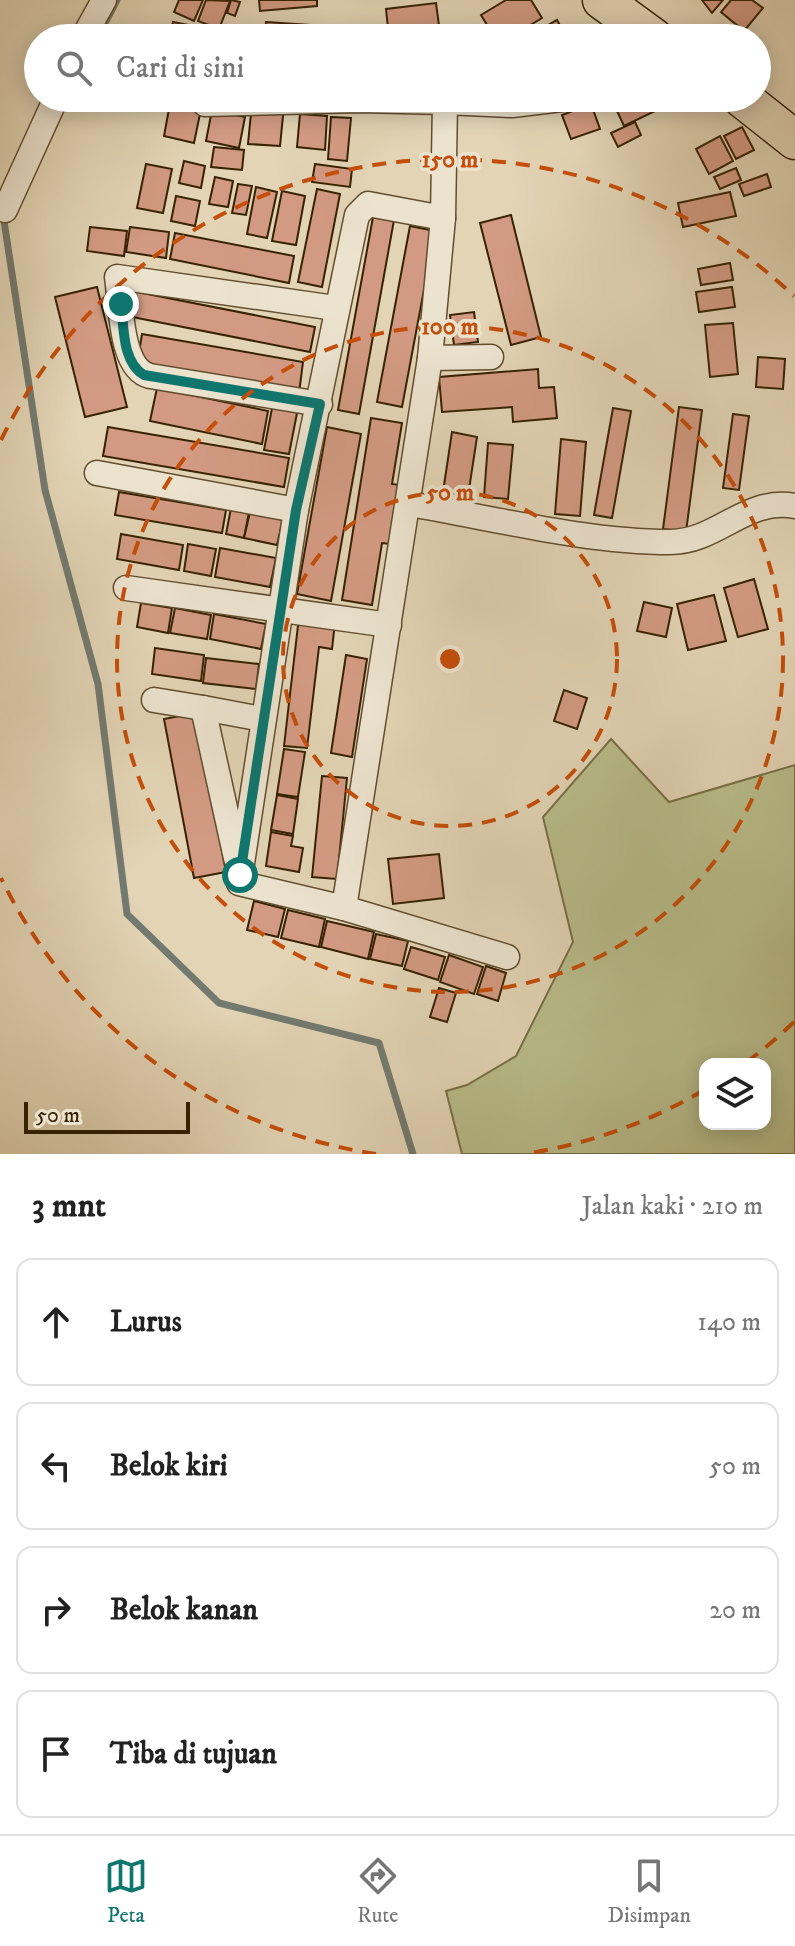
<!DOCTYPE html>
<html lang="id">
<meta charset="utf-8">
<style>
:root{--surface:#fff;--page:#f6f6f6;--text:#222;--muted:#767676;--line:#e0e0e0;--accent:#0f766e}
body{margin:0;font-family:"IM FELL DW Pica",serif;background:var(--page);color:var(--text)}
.controls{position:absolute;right:24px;bottom:24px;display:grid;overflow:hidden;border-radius:16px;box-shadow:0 4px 20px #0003}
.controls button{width:72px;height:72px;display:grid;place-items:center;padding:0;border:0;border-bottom:2px solid var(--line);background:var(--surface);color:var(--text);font:40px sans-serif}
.scale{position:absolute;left:24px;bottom:20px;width:166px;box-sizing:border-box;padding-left:8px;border:4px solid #372202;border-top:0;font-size:22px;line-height:28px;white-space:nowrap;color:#372202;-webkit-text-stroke:6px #ece3cf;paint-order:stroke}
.stop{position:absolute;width:24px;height:24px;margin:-18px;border:6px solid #0f766e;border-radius:50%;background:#fff}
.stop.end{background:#0f766e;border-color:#fff;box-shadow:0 2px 8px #0008}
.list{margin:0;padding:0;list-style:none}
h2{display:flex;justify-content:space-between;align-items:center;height:104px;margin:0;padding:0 32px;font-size:34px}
h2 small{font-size:26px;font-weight:400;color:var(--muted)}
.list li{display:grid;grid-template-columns:52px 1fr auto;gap:24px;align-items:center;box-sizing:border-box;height:128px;margin:0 16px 16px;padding:0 16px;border:2px solid var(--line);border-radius:16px}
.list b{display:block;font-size:30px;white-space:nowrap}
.list em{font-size:26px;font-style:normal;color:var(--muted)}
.icon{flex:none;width:44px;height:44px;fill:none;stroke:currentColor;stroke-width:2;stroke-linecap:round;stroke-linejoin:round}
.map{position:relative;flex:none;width:795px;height:1154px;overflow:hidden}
.search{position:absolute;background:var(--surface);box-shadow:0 4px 20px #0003;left:24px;right:24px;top:24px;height:88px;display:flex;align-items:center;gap:20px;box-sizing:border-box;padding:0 28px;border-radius:44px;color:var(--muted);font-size:30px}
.sheet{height:680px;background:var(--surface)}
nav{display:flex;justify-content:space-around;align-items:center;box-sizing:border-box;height:112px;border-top:2px solid var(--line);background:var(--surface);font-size:22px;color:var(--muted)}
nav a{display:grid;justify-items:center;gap:4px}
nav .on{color:var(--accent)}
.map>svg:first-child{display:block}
.green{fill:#b8bc8a;stroke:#786f46;stroke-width:2;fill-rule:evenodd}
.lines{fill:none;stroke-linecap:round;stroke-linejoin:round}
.stream{stroke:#737a70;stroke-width:7}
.building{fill:#d29a82;stroke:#372202;stroke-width:2}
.street-casing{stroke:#624e2f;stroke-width:27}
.primary-casing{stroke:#372202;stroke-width:41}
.street{stroke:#ece3cf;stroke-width:24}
.primary{stroke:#e2d4b5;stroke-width:38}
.route{stroke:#0f766e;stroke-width:10}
.ring{fill:none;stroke:#c54e0a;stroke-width:4;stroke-dasharray:14 10}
.centre{fill:#c54e0a;stroke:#ece3cf;stroke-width:4}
.ring-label{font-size:24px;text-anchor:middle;font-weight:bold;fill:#c54e0a;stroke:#ece3cf;stroke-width:7;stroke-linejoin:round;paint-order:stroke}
</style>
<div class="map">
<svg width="795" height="1154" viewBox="0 0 795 1154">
<rect width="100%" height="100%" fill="#e2d4b5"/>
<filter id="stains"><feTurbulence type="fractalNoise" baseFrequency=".0025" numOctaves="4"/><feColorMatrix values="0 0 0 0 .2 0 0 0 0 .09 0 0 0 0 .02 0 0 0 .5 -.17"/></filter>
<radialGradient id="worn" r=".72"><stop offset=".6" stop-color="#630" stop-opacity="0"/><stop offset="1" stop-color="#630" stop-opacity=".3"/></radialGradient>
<path class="green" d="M611,739L669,802L795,765V1154H462L446,1091L467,1085L516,1056L573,942L543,817ZM705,1064H765V1124H705Z"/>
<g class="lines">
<g class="stream">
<path d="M97,38L117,0"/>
<path d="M7,214L4,221L45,490L98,684L127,914L219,1003L379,1043L413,1154"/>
</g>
</g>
<g class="building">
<path d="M179,0H203L194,21L174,12Z"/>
<path d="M206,0L230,1L219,29L198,21Z"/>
<path d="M231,0L240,2L235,16L227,13Z"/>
<path d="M259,0H317V6L260,11Z"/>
<path d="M506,0H531L542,18L509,38H495L481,15Z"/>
<path d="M702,0H723L712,13Z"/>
<path d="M731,0H752L763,8L744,31L721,12Z"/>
<path d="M436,3L440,33L389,38L386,9Z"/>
<path d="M557,20L567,38H526Z"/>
<path d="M173,22L214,30L212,38H170Z"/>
<path d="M266,22L325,26V38H265Z"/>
<path d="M171,98L202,104L194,143L164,136Z"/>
<path d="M611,98H649L655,111L624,126Z"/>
<path d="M252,103L284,106L280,146L248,144Z"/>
<path d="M591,104L600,129L571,139L562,115Z"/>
<path d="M212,110L245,117L239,148L206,141Z"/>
<path d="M300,114L327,116L325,150L297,147Z"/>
<path d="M331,117L351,118L347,161L328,159Z"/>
<path d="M635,122L641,135L618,147L611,133Z"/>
<path d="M742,127L754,150L736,159L724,136Z"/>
<path d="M720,136L733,161L709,174L696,149Z"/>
<path d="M214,147L244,150L242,170L211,167Z"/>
<path d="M184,161L205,166L201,188L179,183Z"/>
<path d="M146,164L172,169L163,213L137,208Z"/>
<path d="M315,164L352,169L350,187L312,182Z"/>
<path d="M736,168L741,180L720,189L714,177Z"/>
<path d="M767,174L771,187L744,196L739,184Z"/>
<path d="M215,177L233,181L228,207L209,204Z"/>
<path d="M238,184L252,186L246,215L232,213Z"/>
<path d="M256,187L277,192L267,238L247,234Z"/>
<path d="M317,189L340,194L322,287L298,282Z"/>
<path d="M282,191L305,196L296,245L272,241Z"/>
<path d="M730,192L736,216L683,227L678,203Z"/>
<path d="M176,196L200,201L195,226L171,221Z"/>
<path d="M511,215L541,337L511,345L480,223Z"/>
<path d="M373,217L394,220L359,414L338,410Z"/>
<path d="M410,226L435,231L402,407L377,402Z"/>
<path d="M90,227L127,231L124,256L87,251Z"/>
<path d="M130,227L169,232L166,258L126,252Z"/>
<path d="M175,233L294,256L289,283L170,259Z"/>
<path d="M730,263L733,280L701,285L698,269Z"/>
<path d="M97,287L127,407L85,417L55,297Z"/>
<path d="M732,287L735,307L699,312L696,292Z"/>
<path d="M132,291L315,327L310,352L127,316Z"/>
<path d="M474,312L478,342L454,345L450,315Z"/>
<path d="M733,323L738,374L710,377L705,325Z"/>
<path d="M142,334L303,362L299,393L137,365Z"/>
<path d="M758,357L785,359L783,389L756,387Z"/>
<path d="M538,369L539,388L554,387L557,418L513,422L512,407L442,412L439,377Z"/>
<path d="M157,388L268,411L262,444L150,421Z"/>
<path d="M273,403L298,408L289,454L264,450Z"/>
<path d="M679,407L702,410L686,532L663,529Z"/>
<path d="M613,408L631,411L612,518L594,515Z"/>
<path d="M733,414L749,416L739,490L723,488Z"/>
<path d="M371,418L402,423L392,484L400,485L390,544L382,543L372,605L342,600Z"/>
<path d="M108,427L289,458L284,487L103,456Z"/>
<path d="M327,427L361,434L331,601L297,594Z"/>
<path d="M452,432L477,437L468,496L443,492Z"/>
<path d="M561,439L586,442L580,516L555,514Z"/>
<path d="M488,443L513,445L508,499L484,497Z"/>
<path d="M119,492L226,510L222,533L115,515Z"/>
<path d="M231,508L249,512L244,538L226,534Z"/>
<path d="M250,512L283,519L277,545L244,538Z"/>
<path d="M121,534L183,545L179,570L117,559Z"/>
<path d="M188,544L216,549L211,576L184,571Z"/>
<path d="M220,548L276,558L270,587L215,577Z"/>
<path d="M754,579L768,629L738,637L724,588Z"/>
<path d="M714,595L726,641L688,650L677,604Z"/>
<path d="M644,602L672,608L666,637L637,631Z"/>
<path d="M141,603L172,608L168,633L137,627Z"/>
<path d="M175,608L211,615L207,639L170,633Z"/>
<path d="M214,614L266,624L261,649L210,639Z"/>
<path d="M299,617L335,622L332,649L319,647L307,748L284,746Z"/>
<path d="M155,648L204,655L201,681L152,674Z"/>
<path d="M346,655L367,659L352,757L331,753Z"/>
<path d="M206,658L259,664L256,689L203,683Z"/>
<path d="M564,690L587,698L577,729L554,721Z"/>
<path d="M196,713L226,872L194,878L164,719Z"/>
<path d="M284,749L305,752L298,797L277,794Z"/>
<path d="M322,776L347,778L337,879L312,877Z"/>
<path d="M277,795L298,799L293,834L271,830Z"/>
<path d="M271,832L293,836L291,846L303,848L299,872L266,866Z"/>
<path d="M439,854L444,898L393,904L388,859Z"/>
<path d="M254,901L285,909L278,937L247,930Z"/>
<path d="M288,910L325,919L319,947L281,938Z"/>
<path d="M327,921L374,932L368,959L321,947Z"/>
<path d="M376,934L408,941L402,966L370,959Z"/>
<path d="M411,947L445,957L438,980L404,969Z"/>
<path d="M449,955L483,967L474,994L440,982Z"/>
<path d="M486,966L506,973L498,1001L477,994Z"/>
<path d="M439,988L456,993L447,1022L430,1017Z"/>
</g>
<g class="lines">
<defs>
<g id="street">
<path d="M83,38L104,0"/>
<path d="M205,104L359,100L445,102"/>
<path d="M368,204L443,218L430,358L344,908L239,883L296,510L357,215Z"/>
<path d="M5,210L56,98"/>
<path d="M443,218L445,102L512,105L570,98"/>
<path d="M430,358L491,357"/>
<path d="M320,404L150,376C120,369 121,303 117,277L335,308"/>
<path d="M97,473L296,510"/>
<path d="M409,504C493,518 585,542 670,542C718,542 745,497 795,506"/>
<path d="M126,588L389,625"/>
<path d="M154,700L203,708"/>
<path d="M236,858L203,708L262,719"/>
<path d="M344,908L507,957"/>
</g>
<g id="primary">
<path d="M602,0L654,38"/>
<path d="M742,98L795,140"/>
</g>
</defs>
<use href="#street" class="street-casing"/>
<use href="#primary" class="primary-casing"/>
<use href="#street" class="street"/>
<use href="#primary" class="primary"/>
</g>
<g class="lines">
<path class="route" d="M121,304C124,327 122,362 144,375L320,404L296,510L240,875"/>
</g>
<g class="ring">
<circle cx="450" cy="659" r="167"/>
<circle cx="450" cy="659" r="333"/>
<path d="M794 1022A500 500 0 0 1 744 1064M704 1090A500 500 0 0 1 524 1154M376 1154A500 500 0 0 1 1 878M1 440A500 500 0 0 1 794 296"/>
</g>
<circle cx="450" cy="659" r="12" class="centre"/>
<g class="ring-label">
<text x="450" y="167">150 m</text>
<text x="450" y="334">100 m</text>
<text x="450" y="500">50 m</text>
</g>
<rect width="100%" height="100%" filter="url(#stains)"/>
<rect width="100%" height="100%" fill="url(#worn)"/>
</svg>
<div class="controls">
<button><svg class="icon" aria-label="layers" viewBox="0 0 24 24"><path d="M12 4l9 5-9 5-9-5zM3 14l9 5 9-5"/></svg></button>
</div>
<div class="scale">50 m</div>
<div class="stop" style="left:240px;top:875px"></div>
<div class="stop end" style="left:121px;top:304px"></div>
<div class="search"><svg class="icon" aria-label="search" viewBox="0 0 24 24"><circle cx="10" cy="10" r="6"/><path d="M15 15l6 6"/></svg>Cari di sini</div>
</div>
<section class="sheet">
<h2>3 mnt<small>Jalan kaki · 210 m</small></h2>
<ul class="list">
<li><svg class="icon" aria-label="ahead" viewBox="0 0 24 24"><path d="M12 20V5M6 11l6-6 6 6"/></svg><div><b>Lurus</b></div><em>140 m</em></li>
<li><svg class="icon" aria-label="left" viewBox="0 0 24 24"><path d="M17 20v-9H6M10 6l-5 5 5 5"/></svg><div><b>Belok kiri</b></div><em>50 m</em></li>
<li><svg class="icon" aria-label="right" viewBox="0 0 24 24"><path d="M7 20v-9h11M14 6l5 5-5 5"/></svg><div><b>Belok kanan</b></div><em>20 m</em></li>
<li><svg class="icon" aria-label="arrive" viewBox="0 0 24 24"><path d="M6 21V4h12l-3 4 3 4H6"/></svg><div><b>Tiba di tujuan</b></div></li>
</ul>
</section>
<nav>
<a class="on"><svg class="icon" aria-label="map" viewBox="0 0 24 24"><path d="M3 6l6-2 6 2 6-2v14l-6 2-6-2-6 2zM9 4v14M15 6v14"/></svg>Peta</a>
<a><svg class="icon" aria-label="directions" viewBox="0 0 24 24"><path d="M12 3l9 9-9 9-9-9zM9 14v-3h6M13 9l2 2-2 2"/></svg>Rute</a>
<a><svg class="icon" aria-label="saved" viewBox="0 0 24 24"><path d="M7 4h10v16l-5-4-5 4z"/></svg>Disimpan</a>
</nav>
